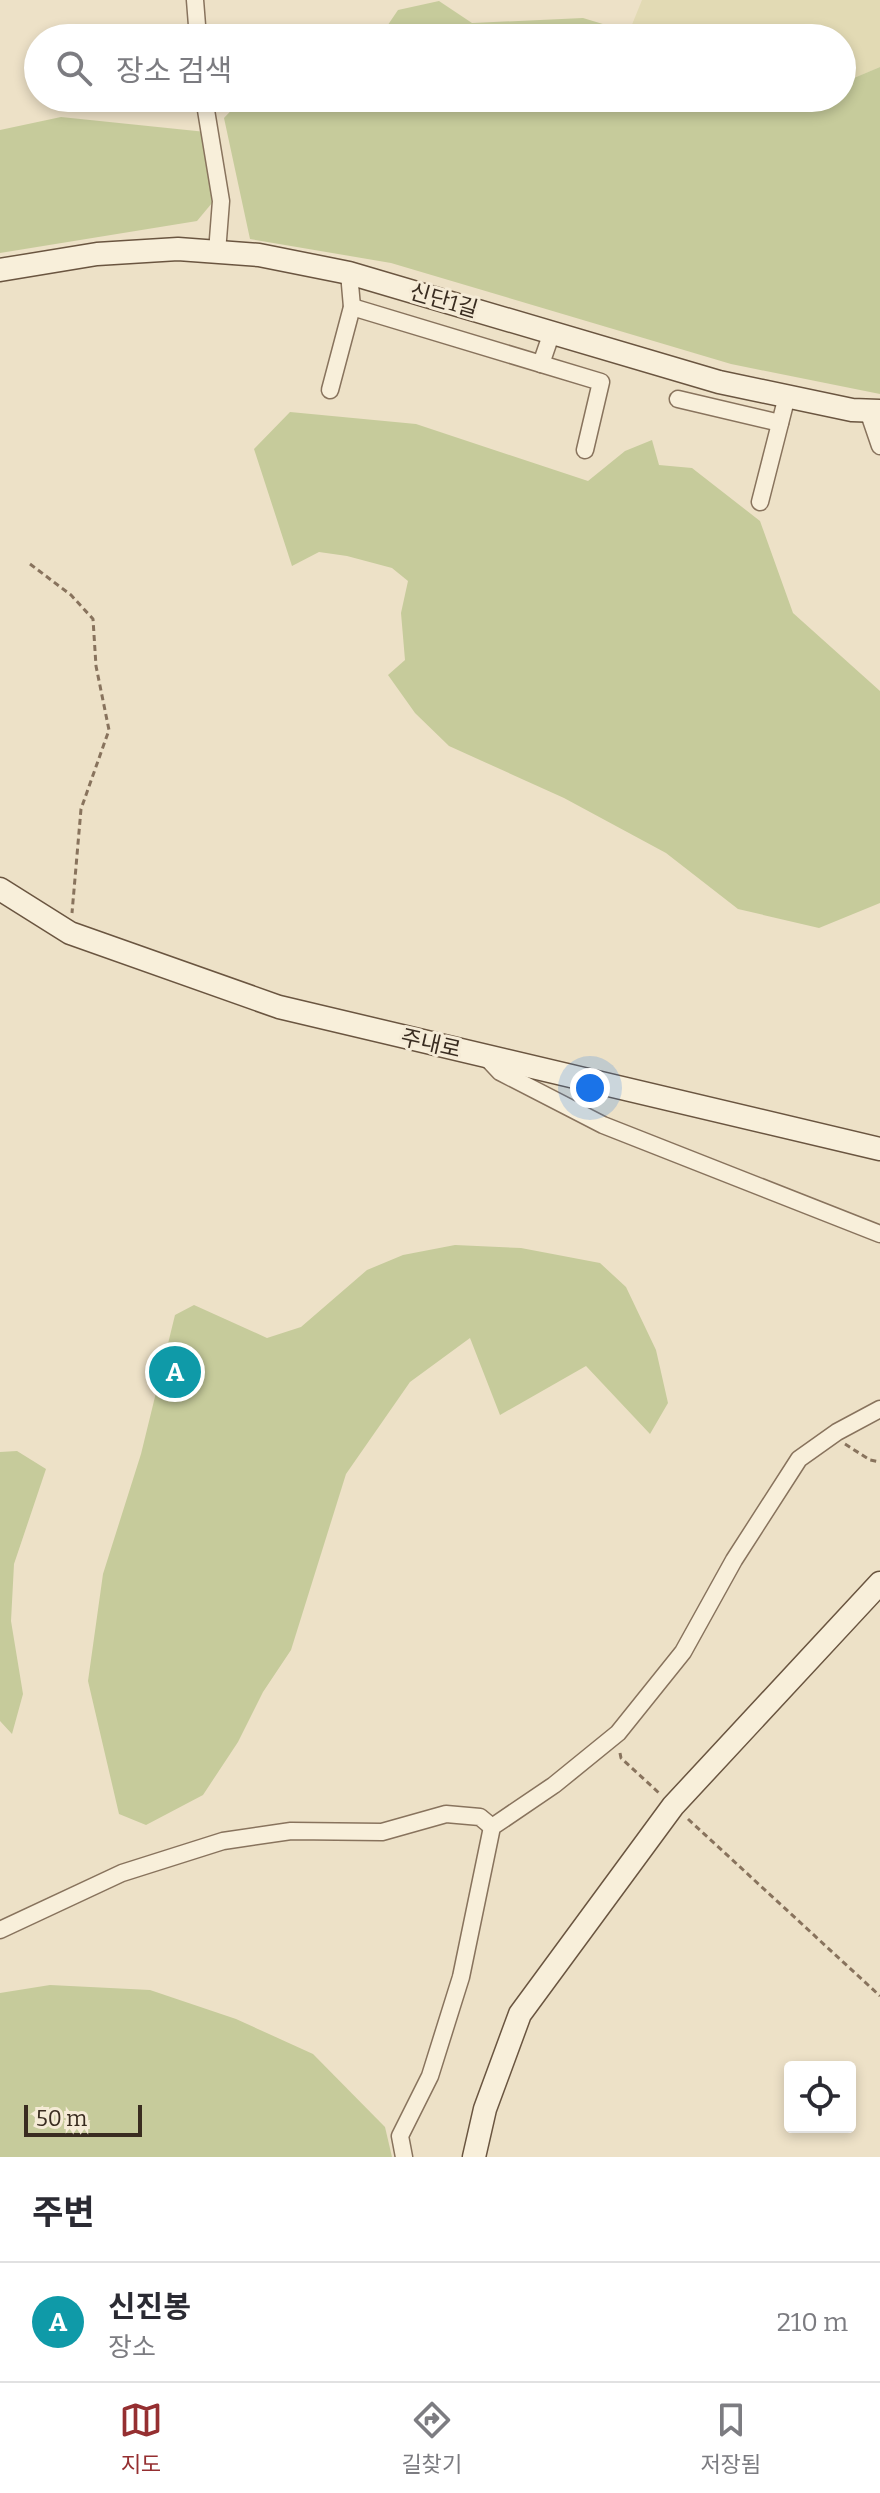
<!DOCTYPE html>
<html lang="ko">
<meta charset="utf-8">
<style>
:root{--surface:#fff;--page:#f7f7f7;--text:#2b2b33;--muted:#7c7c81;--line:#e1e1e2;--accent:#952f31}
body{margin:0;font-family:Bitter,"Noto Sans KR",serif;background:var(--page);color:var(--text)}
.controls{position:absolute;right:24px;bottom:24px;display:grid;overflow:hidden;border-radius:8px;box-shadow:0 4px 12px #0003}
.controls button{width:72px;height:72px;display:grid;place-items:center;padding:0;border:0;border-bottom:2px solid var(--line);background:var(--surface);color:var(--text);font:40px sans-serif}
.scale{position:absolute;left:24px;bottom:20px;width:118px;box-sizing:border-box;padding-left:8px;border:4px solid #392c20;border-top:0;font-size:22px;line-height:28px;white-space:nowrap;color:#392c20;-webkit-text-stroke:6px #f5ebd6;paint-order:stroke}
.you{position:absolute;left:590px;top:1088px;width:28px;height:28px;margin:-20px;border:6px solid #fff;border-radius:50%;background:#1a73e8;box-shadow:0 0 0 12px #1a73e833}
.badge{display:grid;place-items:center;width:52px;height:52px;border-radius:50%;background:var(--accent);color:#fff;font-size:26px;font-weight:700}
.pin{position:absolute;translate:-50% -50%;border:4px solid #fff;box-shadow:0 2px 8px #0006}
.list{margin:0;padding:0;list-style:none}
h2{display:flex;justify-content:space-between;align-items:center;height:104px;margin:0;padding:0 32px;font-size:34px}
h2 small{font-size:26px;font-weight:400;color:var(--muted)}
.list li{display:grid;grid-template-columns:52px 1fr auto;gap:24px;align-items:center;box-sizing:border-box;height:120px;padding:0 32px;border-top:2px solid var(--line)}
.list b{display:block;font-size:30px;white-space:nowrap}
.list p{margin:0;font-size:26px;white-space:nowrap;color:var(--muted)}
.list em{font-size:26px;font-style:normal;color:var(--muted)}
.icon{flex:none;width:44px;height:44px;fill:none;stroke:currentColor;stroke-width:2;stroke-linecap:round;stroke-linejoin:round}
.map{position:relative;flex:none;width:880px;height:2157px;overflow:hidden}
.search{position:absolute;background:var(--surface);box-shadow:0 4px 12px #0003;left:24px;right:24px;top:24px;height:88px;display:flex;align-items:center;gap:20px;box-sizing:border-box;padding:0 28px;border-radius:44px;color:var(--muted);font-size:30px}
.sheet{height:224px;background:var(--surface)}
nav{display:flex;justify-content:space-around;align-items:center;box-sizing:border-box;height:112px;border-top:2px solid var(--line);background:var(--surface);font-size:22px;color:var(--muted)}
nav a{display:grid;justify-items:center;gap:4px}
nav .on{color:var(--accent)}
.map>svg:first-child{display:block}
.farmland{fill:#e2dab4}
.green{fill:#c6cb9b}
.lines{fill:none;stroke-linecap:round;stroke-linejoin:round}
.street-casing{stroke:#88735d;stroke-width:19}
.secondary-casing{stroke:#6a5540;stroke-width:25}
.path{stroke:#88735d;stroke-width:3;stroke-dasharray:6 4;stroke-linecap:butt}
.street{stroke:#f8efda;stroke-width:16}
.secondary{stroke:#f8efda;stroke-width:22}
.labels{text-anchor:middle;stroke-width:6;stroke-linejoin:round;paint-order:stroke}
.street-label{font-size:22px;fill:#392c20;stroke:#f5ebd6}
</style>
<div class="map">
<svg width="880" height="2157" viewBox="0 0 880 2157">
<rect width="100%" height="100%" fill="#ede1c7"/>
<path class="farmland" d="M642,0H880V67L842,83V38H649L629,32Z"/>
<g class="green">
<path d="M439,1L472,23L583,18L649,38H379L398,10Z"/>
<path d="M880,67V394L731,364L391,263L250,239L224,118L243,98H842V83Z"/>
<path d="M61,117L206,132L212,203L197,221L0,253V130Z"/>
<path d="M290,412L416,424L588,481L625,451L652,440L659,465L692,468L760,521L793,613L880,691V903L819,928L738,909L666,853L564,798L449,746L415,713L388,675L405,660L401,613L408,581L392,568L347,556L319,552L292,566L254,449Z"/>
<path d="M455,1245L521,1248L600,1263L626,1287L656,1350L668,1403L650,1434L586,1366L500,1415L470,1338L410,1382L346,1474L291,1650L263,1692L238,1742L203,1795L146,1825L119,1814L88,1681L103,1574L141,1454L175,1315L194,1305L267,1338L301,1327L367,1270L403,1255Z"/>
<path d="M17,1451L46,1469L14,1564L11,1621L23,1694L12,1734L0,1721V1452Z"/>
<path d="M50,1985L150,1990L236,2019L313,2054L385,2127L392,2157H0V1993Z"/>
</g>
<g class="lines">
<defs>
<g id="street">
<path d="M195,0L198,38"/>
<path d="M204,98L221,201L217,252"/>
<path d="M352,307L601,382L585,450"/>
<path d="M541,364L552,332"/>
<path d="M330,390L352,307L349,273"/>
<path d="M678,399L780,423"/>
<path d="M868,411L880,446"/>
<path d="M760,502L787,396"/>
<path d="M485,1056L500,1072L603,1125L880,1234"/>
<path d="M0,1930L122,1873L223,1841L291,1831L382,1832L446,1814L480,1817L492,1827"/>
<path d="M404,2157L400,2136L430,2076L461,1977L492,1827L554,1785L618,1733L683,1652L734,1560L799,1459L837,1432L880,1409"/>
</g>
<g id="secondary">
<path d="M0,270L97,254L178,249L259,255L349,273L719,382L852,410L880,411"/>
<path d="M0,889L70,933L279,1007L880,1149"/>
<path d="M474,2157L485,2109L520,2014L673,1806L880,1583"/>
</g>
</defs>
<use href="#street" class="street-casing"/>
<use href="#secondary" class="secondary-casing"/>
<g class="path">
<path d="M30,564L71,595L93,619L96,666L109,730L81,809L72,913"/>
<path d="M845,1444L870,1460L880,1462"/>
<path d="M620,1753L621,1758L659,1793"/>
<path d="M688,1819L880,1996"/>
</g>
<use href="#street" class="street"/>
<use href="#secondary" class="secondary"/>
</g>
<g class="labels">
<g class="street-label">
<text transform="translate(444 300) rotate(16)" y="8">신단1길</text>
<text transform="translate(431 1043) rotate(13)" y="8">주내로</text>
</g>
</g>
</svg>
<div class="controls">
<button><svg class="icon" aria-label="locate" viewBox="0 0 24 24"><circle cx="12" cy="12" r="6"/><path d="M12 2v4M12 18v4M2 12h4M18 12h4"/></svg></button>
</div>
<div class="scale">50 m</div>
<div class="you"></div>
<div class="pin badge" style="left:175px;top:1372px;background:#0f9aa8">A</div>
<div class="search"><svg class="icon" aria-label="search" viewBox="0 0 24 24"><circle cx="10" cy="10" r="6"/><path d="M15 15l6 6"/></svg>장소 검색</div>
</div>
<section class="sheet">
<h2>주변<small></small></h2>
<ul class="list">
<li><span class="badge" style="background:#0f9aa8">A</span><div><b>신진봉</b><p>장소</p></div><em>210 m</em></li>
</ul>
</section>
<nav>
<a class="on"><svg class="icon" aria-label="map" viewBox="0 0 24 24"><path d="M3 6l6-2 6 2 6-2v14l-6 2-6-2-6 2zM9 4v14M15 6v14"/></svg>지도</a>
<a><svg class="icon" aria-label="directions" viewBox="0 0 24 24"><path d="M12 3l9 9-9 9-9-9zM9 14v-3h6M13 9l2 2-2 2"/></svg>길찾기</a>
<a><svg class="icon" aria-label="saved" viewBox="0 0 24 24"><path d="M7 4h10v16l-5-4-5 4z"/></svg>저장됨</a>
</nav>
